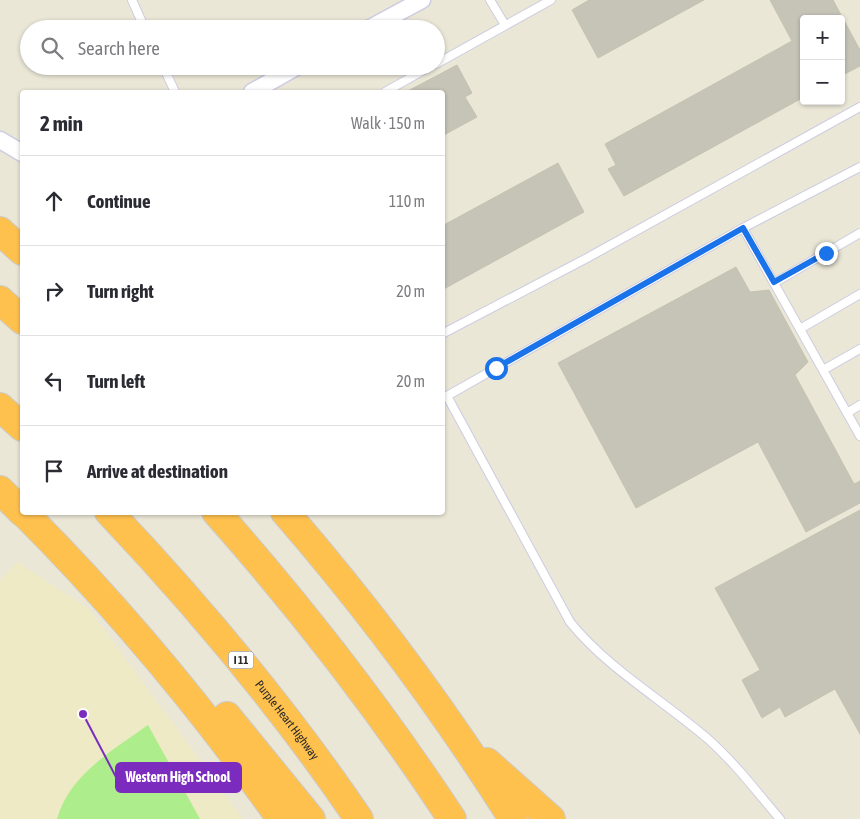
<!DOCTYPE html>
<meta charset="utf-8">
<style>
:root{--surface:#fff;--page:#f2f2f3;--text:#2b2b33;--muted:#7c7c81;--line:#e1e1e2}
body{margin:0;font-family:"Asap Condensed",sans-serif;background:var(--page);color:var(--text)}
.controls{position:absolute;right:15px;top:15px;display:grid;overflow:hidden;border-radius:5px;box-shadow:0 1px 4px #0004}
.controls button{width:45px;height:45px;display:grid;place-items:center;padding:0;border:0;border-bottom:1px solid var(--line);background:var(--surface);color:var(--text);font:25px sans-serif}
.stop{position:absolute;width:15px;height:15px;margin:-11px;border:4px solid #1a73e8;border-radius:50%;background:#fff}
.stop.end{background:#1a73e8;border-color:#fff;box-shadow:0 1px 5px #0008}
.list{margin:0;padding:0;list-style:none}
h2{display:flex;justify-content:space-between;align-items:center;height:65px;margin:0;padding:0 20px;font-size:21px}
h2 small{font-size:16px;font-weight:400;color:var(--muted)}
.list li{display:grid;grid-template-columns:32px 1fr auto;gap:15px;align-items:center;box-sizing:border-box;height:90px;padding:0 20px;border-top:1px solid var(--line)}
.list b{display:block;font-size:19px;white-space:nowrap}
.list em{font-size:16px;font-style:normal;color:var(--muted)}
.icon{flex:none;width:28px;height:28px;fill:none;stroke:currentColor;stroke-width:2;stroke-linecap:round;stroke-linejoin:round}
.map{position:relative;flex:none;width:860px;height:819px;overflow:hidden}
.search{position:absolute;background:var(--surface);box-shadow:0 1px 4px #0004;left:20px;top:20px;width:425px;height:55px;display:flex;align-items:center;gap:12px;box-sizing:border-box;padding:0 18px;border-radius:28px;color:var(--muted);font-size:19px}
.panel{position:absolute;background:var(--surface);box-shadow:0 1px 4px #0004;left:20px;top:90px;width:425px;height:425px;border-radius:5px}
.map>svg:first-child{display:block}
.education{fill:#eeeac5}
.pitch{fill:#aeed8b}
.building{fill:#c6c3b7;stroke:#c6c3b1}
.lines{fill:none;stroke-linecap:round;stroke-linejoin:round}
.service-casing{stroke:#cdcce1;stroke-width:10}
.minor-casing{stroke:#cdcce1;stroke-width:19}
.motorway-casing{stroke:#cbcbcb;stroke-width:30}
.service{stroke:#fff;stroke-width:8}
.minor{stroke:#fff;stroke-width:16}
.motorway{stroke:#ffc14e;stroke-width:28}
.route{stroke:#1a73e8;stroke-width:6}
.labels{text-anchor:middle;stroke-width:4;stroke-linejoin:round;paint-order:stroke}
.shield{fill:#fff;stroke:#686868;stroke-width:1}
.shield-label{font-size:11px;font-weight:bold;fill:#272727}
.street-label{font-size:12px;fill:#272727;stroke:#fff}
.leader{fill:none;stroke:#7b2cbf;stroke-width:2}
.callout-dot{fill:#7b2cbf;stroke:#fff;stroke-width:2}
.callout{fill:#7b2cbf;stroke:#7b2cbf;stroke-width:2}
.callout-label{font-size:14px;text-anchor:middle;font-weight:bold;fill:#fff}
</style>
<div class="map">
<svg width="860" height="819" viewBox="0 0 860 819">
<rect width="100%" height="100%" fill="#ebe7d7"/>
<path class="education" d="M17,562L89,609L243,819H0V581Z"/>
<path class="pitch" d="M148,725L200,819H57C69,775 113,750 148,725Z"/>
<g class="building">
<path d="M589,0H704L598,58L572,10Z"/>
<path d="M770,0H833L860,50V66L841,76V19H804V97L624,196L608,169L616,165L605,144L792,41Z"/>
<path d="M457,65L472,93L465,97L477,117L442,136V92H406Z"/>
<path d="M558,163L584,212L442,290V226Z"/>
<path d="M736,267L750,292L769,290L808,362L795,375L854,484L860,481V503L806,532L758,442L636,508L558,363Z"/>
<path d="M860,510V734L835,689L785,717L780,707L762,718L742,680L760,670L715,588Z"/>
</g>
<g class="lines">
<defs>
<g id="service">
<path d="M132,0L145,29"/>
<path d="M490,0L505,25"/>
<path d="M436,64L551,0"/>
<path d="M163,66L175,92"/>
<path d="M385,92L431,66"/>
<path d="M860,167L743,228L860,436"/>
<path d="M743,228L447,396L570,622C608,669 663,700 708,739C736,764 756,791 780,819"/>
<path d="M774,283L860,233"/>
<path d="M800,329L860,294"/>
<path d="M442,334L587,258L860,107"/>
<path d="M823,370L860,349"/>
<path d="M847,413L860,405"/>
</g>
<g id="minor">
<path d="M368,29L422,0"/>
<path d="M252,92L298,66"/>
<path d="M0,140L22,153"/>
</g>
<g id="motorway">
<path d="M0,231L22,251"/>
<path d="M0,300L22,320"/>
<path d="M0,407L22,427"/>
<path d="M0,490L22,512"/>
<path d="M23,512C118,607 203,709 281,819"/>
<path id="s1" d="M109,512C200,608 285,710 359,819"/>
<path d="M216,512C302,609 381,711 452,819"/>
<path d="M285,512C369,609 445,711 513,819"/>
<path d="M227,716L311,819"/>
<path d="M487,762L551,819"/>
</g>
</defs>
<use href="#service" class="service-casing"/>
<use href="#minor" class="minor-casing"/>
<use href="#motorway" class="motorway-casing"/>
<use href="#service" class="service"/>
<use href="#minor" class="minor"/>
<use href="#motorway" class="motorway"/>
</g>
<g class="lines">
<path class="route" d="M496,368L743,228L774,282L826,253"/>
</g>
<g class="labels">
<rect class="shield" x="228.5" y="651.5" width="25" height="17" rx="4"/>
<g class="shield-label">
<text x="241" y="664">I 11</text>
</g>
<g class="street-label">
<text dy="4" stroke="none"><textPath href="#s1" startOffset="274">Purple Heart Highway</textPath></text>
</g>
</g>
<path class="leader" d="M83 714L116 777"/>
<circle class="callout-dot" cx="83" cy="714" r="5"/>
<rect class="callout" x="116" y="763" width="125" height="29" rx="5"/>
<g class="callout-label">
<text x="178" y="782">Western High School</text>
</g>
</svg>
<div class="controls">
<button>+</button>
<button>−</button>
</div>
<div class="stop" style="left:496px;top:368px"></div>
<div class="stop end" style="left:826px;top:253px"></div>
<div class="search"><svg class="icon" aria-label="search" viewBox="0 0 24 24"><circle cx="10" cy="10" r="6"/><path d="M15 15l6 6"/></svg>Search here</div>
<section class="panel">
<h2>2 min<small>Walk · 150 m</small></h2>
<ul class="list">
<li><svg class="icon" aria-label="ahead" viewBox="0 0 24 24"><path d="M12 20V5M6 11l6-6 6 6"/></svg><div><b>Continue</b></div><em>110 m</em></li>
<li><svg class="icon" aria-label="right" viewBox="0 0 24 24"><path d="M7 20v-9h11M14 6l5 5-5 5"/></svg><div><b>Turn right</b></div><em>20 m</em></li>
<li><svg class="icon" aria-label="left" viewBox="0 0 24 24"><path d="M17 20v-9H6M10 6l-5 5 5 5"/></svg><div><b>Turn left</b></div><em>20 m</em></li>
<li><svg class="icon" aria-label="arrive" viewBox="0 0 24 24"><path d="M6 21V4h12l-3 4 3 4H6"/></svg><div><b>Arrive at destination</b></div></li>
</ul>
</section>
</div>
